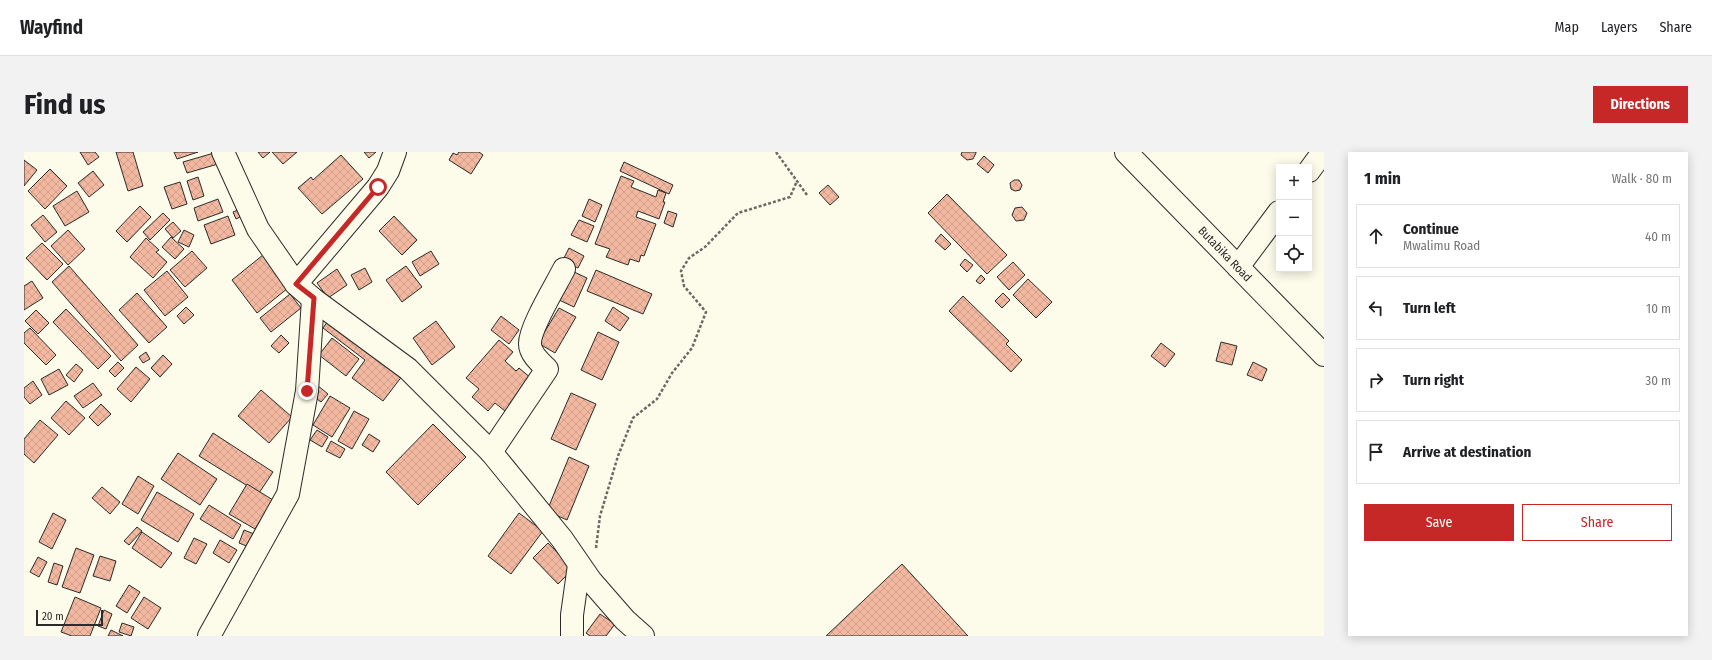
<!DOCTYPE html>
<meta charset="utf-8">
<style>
:root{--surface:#fff;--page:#f2f2f2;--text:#202124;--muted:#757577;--line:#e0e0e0;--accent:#c62828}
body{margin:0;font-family:"Fira Sans Condensed",sans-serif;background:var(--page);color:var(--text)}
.controls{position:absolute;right:12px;top:12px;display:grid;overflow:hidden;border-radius:0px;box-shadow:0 2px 10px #0003}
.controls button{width:36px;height:36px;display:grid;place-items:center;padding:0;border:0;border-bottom:1px solid var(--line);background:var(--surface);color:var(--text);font:20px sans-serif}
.scale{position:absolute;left:12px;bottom:10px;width:67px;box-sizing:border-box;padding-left:4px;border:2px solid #2b2b2b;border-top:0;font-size:11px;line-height:14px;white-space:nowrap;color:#2b2b2b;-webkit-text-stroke:3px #fdfbea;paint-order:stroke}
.stop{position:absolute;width:12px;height:12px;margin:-9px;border:3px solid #c62828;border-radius:50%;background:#fff}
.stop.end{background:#c62828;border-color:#fff;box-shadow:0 1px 4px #0008}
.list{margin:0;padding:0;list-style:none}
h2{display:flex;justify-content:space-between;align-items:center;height:52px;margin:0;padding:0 16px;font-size:17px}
h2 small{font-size:13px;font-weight:400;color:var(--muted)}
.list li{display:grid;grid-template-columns:26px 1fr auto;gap:12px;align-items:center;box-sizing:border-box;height:64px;margin:0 8px 8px;padding:0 8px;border:1px solid var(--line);border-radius:0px}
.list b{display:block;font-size:15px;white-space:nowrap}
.list p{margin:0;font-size:13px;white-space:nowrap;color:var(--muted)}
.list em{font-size:13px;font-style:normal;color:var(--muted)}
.actions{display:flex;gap:8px;padding:12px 16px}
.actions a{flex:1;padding:9px 0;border:1px solid var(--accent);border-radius:0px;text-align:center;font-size:14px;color:var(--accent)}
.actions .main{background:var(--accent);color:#fff}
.icon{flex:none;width:22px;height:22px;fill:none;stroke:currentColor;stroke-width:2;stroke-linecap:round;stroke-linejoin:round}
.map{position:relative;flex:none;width:1300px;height:484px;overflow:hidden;border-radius:0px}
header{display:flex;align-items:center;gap:24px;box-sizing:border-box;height:56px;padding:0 20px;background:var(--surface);border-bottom:1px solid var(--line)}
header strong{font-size:19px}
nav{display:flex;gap:22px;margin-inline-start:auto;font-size:14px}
.intro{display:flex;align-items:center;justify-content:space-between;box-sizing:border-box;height:96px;padding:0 24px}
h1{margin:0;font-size:28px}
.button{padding:10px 18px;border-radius:0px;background:var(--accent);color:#fff;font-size:14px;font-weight:700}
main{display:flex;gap:24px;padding:0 24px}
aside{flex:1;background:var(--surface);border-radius:0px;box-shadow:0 2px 10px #0003}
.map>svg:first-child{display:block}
.building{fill:url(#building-cross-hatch);stroke:#2b2b2b}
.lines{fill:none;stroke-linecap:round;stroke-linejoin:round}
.minor-casing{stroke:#2b2b2b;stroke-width:24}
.path{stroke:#6a6964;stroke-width:2.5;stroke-dasharray:3 2;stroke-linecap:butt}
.minor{stroke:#fdfbea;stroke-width:22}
.route{stroke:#c62828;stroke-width:5}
.labels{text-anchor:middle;stroke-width:3;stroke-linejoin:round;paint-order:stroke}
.street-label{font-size:12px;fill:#2b2b2b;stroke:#fdfbea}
</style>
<header>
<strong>Wayfind</strong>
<nav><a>Map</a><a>Layers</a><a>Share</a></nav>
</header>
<div class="intro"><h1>Find us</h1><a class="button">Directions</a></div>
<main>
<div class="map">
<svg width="1300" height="484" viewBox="0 0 1300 484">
<defs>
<pattern id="building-cross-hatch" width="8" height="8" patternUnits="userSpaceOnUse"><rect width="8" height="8" fill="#f2b8a0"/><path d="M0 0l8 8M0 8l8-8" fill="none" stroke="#d09e8a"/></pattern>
</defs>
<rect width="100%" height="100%" fill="#fdfbea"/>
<g class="building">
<path d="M56,0H71L75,5L64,13Z"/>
<path d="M92,0H109L119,34L104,39Z"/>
<path d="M150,0H174L153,7Z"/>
<path d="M234,0H246L239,6Z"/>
<path d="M248,0H273L259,12Z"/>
<path d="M340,0H352L345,6Z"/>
<path d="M435,0H455L459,3L447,22L425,8L429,1L433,3Z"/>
<path d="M938,0H952V1L949,7L943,8L937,3Z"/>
<path d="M190,1L194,12L163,21L159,10Z"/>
<path d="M317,3L339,27L298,62L274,36L287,25L289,28Z"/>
<path d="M960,4L970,13L964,21L953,12Z"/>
<path d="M0,8L13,18L0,34Z"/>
<path d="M600,10L649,33L645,42L596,19Z"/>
<path d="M26,17L43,34L21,57L4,39Z"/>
<path d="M69,19L80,33L65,45L54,31Z"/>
<path d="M597,24L610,29L607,35L632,45L634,38L642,41L639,50H641L635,67L614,59L612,65L632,72L620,104L617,103L615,110L606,107L604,113L582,105L586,97L571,92Z"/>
<path d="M174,25L180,44L169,48L163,29Z"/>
<path d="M990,28H995L998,33L996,38L991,39L987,37L986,31Z"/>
<path d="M156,30L163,52L148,57L140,35Z"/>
<path d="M804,33L815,45L806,53L795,41Z"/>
<path d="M53,39L65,60L41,74L29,54Z"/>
<path d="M923,42L983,103L963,122L904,61Z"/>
<path d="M194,47L199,60L174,69L170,56Z"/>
<path d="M565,47L578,53L571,70L558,64Z"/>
<path d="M116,54L127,65L103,90L92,79Z"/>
<path d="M998,55L1003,61L1000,68L992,69L988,63L991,56Z"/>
<path d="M218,56L222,62L212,67L209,60Z"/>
<path d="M644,59L653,62L649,75L640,71Z"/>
<path d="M139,61L146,68L126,88L119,80Z"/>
<path d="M19,63L33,80L21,90L7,73Z"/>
<path d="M204,64L211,83L187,92L180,73Z"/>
<path d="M370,64L393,88L378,103L355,79Z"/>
<path d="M555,68L570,74L563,90L547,83Z"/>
<path d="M149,70L157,79L149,86L141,77Z"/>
<path d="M44,78L61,97L44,113L27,94Z"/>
<path d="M160,78L170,83L165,95L154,90Z"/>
<path d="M917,82L927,92L921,98L911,89Z"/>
<path d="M147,85L160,97L151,107L138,95Z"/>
<path d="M122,86L135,98L132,100L143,110L129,126L106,105Z"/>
<path d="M18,91L39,112L23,128L2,106Z"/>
<path d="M545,96L560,104L554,116L539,108Z"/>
<path d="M168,99L183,116L161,135L146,118Z"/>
<path d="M407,99L415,112L396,124L388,110Z"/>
<path d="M239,103L264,136L233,161L208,128Z"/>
<path d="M941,107L949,113L943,120L936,113Z"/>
<path d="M989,110L1001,123L985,138L973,125Z"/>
<path d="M45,114L114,193L97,209L28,130Z"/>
<path d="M382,114L398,135L378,150L362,128Z"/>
<path d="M341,116L348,130L335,138L327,123Z"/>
<path d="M313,117L323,133L304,146L293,131Z"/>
<path d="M572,118L628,142L619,162L563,139Z"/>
<path d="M143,119L164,145L141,164L120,138Z"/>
<path d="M548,119L563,126L550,155L535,148Z"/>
<path d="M957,123L961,127L956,132L952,129Z"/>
<path d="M1004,127L1028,150L1012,166L989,143Z"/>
<path d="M8,129L19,146L0,158V134Z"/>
<path d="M113,141L143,175L125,191L95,158Z"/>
<path d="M979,141L986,148L978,156L971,149Z"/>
<path d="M266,142L277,156L247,180L236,166Z"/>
<path d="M939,144L985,189L982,192L998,208L987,220L925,159Z"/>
<path d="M162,155L170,163L160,172L153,164Z"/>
<path d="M589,155L605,166L596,179L581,169Z"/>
<path d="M535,156L552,165L531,201L514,191Z"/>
<path d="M42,157L87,204L74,217L29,170Z"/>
<path d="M12,158L25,171L14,182L1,169Z"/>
<path d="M308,163L382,219L359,249L328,226L341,208L299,176Z"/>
<path d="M477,164L495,178L485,192L467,178Z"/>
<path d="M412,169L431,195L408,213L389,186Z"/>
<path d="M6,176L32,203L22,213L0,191V181Z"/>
<path d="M574,180L595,190L578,228L557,218Z"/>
<path d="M257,183L265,191L255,201L247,194Z"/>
<path d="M308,186L335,207L322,224L295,203Z"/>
<path d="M475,188L489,200L481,209L492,219L495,216L508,227L481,259L471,251L464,259L448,245L455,237L442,226Z"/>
<path d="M1197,190L1213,194L1208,213L1192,209Z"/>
<path d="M1137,191L1151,202L1141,215L1127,204Z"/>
<path d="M122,200L126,207L119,211L115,205Z"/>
<path d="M139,203L148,212L136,225L127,216Z"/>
<path d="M94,210L100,216L91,225L85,219Z"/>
<path d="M1229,210L1243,217L1238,229L1223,223Z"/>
<path d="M52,212L59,218L50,230L42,223Z"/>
<path d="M112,215L126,227L107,250L93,237Z"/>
<path d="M35,217L44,233L25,243L17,227Z"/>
<path d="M9,229L18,243L6,252L0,245V236Z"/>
<path d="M69,231L78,243L59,256L50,244Z"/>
<path d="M293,233L304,242L297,250L286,242Z"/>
<path d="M237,238L268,265L245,291L214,264Z"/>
<path d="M547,241L572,252L552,298L527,287Z"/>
<path d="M306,244L326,256L308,285L289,273Z"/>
<path d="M42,249L61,266L45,283L27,266Z"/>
<path d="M77,252L87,262L74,274L65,265Z"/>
<path d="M330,259L345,267L328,297L314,289Z"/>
<path d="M16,268L34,283L10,311L0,302V287Z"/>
<path d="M409,272L442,305L394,353L362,320Z"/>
<path d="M293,278L304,285L298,295L286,288Z"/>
<path d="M189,281L249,320L235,341L175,304Z"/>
<path d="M345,282L356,289L349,300L338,293Z"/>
<path d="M307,289L321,297L316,306L302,299Z"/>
<path d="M154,301L193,327L176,353L137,327Z"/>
<path d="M545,305L565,314L543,368L523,359Z"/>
<path d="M114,324L130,334L114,362L98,352Z"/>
<path d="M223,332L249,348L231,377L205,362Z"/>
<path d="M78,335L96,350L86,362L68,346Z"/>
<path d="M133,340L170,362L154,390L117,368Z"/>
<path d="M185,353L217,373L209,387L176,367Z"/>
<path d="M29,361L42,368L28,397L15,390Z"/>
<path d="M495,361L519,379L487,422L464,404Z"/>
<path d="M113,375L118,379L105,393L100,389Z"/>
<path d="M220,378L230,382L225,395L215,391Z"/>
<path d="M118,380L148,401L137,416L108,396Z"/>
<path d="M170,386L183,392L172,412L160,406Z"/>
<path d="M196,388L213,398L205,411L189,401Z"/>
<path d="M524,391L549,417L534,432L509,406Z"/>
<path d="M52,396L70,403L56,441L38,435Z"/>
<path d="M76,404L92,409L86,429L69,424Z"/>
<path d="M14,405L23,410L15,425L6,420Z"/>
<path d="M30,411L39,414L33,433L24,430Z"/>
<path d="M878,412L944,484H802Z"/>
<path d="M105,433L116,440L103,461L92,454Z"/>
<path d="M51,445L77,456L66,484H48L37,480Z"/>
<path d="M120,445L137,456L124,477L107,466Z"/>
<path d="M80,458L88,462L82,477L74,474Z"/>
<path d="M576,462L591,472L582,484H566L562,481Z"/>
<path d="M98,471L110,475L107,484L95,480Z"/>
<path d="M87,478L99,484H84Z"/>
</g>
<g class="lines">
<defs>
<g id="minor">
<path d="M199,0L234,77L272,132L289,147L384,217L467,300L538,387L567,429L601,468L619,484"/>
<path d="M1102,0L1300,203"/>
<path d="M1285,19L1299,0"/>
<path d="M1214,115L1255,60"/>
<path d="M272,132L354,35L364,19L371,0"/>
<path d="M467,300L523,217C517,211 506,202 506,192C505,177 532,133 540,117"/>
<path d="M185,484L264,342L283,239L289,147"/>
<path d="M548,484V463L555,413"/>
</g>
</defs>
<use href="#minor" class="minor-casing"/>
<g class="path">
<path d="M752,0L783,43"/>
<path d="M572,396L576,364L594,304L609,266L633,247L648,221L668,196L682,160L660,134L657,119L665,106L681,95L714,61L766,45L773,29"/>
</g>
<use href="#minor" class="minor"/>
</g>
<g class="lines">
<path class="route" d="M283,239L290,146L272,132L354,35"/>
</g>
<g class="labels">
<g class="street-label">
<text transform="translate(1201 102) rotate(46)" y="4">Butabika Road</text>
</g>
</g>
</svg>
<div class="controls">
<button>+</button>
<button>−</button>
<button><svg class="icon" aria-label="locate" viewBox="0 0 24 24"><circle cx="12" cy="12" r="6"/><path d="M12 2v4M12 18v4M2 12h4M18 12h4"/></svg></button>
</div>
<div class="scale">20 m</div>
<div class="stop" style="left:354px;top:35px"></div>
<div class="stop end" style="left:283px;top:239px"></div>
</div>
<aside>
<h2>1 min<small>Walk · 80 m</small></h2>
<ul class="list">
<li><svg class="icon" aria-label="ahead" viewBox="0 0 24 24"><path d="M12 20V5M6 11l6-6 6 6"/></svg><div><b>Continue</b><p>Mwalimu Road</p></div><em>40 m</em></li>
<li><svg class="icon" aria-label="left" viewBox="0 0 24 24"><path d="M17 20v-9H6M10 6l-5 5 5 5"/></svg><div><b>Turn left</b></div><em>10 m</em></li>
<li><svg class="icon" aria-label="right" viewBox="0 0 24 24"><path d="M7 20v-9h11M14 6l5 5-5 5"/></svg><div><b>Turn right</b></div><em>30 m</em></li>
<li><svg class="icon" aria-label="arrive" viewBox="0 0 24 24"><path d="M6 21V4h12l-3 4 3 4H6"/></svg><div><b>Arrive at destination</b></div></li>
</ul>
<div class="actions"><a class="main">Save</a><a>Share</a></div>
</aside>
</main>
